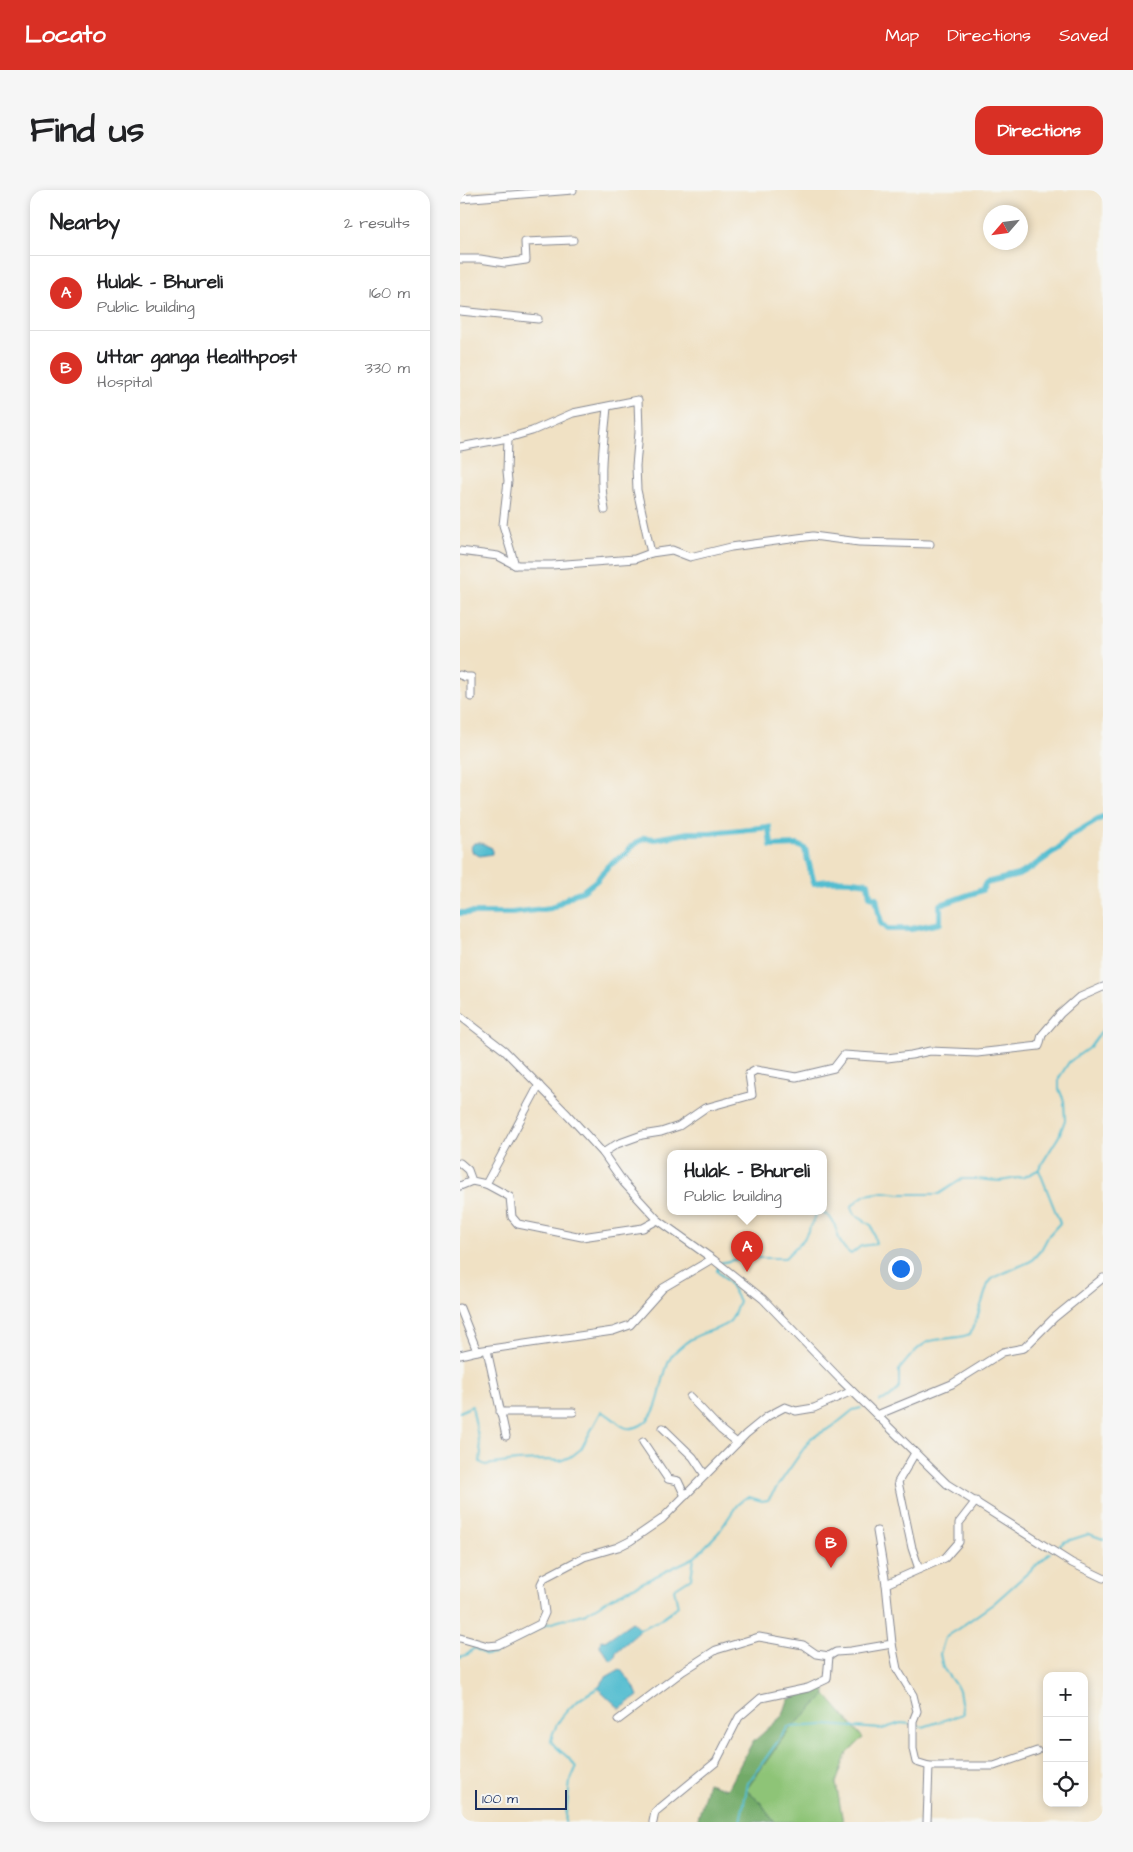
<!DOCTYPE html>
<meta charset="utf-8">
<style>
:root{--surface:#fff;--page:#f6f6f6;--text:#202124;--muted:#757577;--line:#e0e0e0;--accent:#d93025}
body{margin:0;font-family:"Architects Daughter",sans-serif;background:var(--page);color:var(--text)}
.controls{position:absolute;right:15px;bottom:15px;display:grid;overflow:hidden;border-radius:10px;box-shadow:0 2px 8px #0003}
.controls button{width:45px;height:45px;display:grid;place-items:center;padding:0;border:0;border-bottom:1px solid var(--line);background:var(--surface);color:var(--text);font:25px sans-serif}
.compass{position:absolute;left:523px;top:15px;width:45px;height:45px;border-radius:50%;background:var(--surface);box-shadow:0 2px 8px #0003;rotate:242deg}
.scale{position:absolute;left:15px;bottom:12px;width:92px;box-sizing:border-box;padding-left:5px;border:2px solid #1b2f5e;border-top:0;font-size:14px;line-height:18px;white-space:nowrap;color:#1b2f5e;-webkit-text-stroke:4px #f6f6f2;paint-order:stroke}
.you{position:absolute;left:440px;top:1078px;width:18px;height:18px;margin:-12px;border:4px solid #fff;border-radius:50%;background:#1a73e8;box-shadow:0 0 0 8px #1a73e833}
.badge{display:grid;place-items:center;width:32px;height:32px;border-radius:50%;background:var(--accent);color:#fff;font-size:16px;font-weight:700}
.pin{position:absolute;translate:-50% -41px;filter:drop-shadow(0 1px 2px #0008)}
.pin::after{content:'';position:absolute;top:26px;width:18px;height:15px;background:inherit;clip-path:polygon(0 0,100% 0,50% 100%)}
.popup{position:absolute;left:207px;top:960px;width:160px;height:65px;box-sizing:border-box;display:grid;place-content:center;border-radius:10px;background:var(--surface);filter:drop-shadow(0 1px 4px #0005);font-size:16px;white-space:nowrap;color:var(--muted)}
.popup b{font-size:19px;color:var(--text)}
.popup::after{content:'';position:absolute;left:50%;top:100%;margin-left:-10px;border:10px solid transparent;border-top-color:var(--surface)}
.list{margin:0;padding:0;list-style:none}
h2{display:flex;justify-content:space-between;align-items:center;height:65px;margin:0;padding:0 20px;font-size:21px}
h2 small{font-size:16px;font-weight:400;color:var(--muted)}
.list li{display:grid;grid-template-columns:32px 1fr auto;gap:15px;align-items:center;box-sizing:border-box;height:75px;padding:0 20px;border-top:1px solid var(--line)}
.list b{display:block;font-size:19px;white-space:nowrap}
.list p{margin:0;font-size:16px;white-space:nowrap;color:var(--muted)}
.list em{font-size:16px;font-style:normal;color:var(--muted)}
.icon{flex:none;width:28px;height:28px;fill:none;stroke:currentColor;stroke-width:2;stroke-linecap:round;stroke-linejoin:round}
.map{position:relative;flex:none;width:643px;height:1632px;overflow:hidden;border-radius:15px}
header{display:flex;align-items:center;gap:30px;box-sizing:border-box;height:70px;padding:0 25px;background:var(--accent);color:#fff}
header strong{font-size:24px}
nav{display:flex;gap:28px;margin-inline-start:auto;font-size:18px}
.intro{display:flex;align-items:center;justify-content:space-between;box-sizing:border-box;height:120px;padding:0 30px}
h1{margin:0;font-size:35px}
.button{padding:12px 22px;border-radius:15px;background:var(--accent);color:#fff;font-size:18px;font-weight:700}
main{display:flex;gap:30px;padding:0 30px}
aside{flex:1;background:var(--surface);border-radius:15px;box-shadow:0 2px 8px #0003}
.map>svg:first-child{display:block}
.green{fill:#8ec477;stroke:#547a6a}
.forest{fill:#72aa68;stroke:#466c63}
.water{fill:#53bdd0;stroke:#377697}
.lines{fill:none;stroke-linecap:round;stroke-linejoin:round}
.stream{stroke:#53bdd0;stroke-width:2}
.canal{stroke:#53bdd0;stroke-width:6}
.minor-casing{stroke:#868891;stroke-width:9}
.minor{stroke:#fff;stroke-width:7}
</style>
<header>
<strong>Locato</strong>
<nav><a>Map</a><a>Directions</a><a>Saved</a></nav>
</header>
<div class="intro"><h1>Find us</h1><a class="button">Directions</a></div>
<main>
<aside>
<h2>Nearby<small>2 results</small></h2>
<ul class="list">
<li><span class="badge">A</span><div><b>Hulak - Bhureli</b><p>Public building</p></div><em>160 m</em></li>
<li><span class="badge">B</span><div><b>Uttar ganga Healthpost</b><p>Hospital</p></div><em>330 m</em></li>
</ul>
</aside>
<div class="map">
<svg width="643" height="1632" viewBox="0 0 643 1632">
<rect width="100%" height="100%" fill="#f6f6f2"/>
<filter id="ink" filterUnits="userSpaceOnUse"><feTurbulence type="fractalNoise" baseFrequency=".02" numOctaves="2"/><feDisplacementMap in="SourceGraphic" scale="10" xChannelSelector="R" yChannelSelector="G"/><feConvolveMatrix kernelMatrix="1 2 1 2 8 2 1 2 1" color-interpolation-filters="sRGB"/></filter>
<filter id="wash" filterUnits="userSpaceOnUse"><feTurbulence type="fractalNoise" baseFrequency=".0096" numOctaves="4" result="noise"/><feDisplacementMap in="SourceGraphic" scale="20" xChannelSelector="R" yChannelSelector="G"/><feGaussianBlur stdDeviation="1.12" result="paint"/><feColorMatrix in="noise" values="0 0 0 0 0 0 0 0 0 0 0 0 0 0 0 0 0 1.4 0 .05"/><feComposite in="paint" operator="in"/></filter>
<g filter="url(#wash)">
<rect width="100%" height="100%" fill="#f0e1c4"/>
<path class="green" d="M366,1505L403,1548L386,1565L376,1593L383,1632H314L301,1613L286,1600L328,1541Z"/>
<path class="forest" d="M365,1491L366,1505L328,1541L286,1600L301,1613L314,1632H237L248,1593L267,1599L292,1553L323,1525L328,1510Z"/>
<g class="water">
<path d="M14,653H21L32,658V664L20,666L13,663L11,657Z"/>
<path d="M172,1432L177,1435L179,1442L156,1462L155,1468L151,1471L140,1456L141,1450L145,1451Z"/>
<path d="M160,1479L174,1496L178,1506L160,1519L138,1498L146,1487Z"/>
</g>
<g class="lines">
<g class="stream">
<path d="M260,1073L282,1068H325L344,1049L358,1021C384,1029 370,1050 391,1064L401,1056L416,1054L412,1036L394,1024L392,1020V1016L398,1010L405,1005L424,1002L440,1004H479L502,989H515L540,991L564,987L578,980L599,946L605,930L604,911L599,899V888L609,872L630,857L643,839"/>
<path d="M419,1211L429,1208L439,1199V1180C447,1170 457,1157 468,1152C479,1147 496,1150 510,1144L518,1125L528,1094L533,1088L571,1071L581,1060L589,1045L600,1033L579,980"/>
<path d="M0,1222L12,1216L21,1262L20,1272L25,1275L57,1271L88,1270L100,1271L112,1266L121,1259L141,1222C157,1226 160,1246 181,1235C203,1223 199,1187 211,1167C216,1160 228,1150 235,1147C245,1141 261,1140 270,1131C274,1127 277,1116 279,1111L269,1093L257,1081L258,1077"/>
<path d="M594,1360L604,1352L629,1344L643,1349"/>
<path d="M178,1439C190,1437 208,1424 218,1416L214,1399L231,1388L234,1368"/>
<path d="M0,1467L8,1464L14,1458L26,1465L34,1464L85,1435L126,1423L151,1408L235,1367L259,1342L277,1315L284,1309L289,1307L302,1311L308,1310L351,1248L372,1237L393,1220L401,1218"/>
<path d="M455,1535L463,1537L503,1524L499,1500L483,1478L480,1464L485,1448L533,1414L590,1363"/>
<path d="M105,1632L110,1592L116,1578C111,1566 98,1562 91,1551C95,1527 117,1509 138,1498"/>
<path d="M280,1632L288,1593L328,1537L365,1535L422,1539L441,1533L450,1534"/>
</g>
<path class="canal" d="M0,723H52L91,718L114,704L123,701L137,690L148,676L167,663L170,658L176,653L185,648L195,649L228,643H250L309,637L311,656L338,655L345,659L354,693C373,689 389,690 408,693L410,706L416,708L421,733L427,739H451L480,733V715L522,700L526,693L558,685L571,678L599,658L610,646L643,627"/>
</g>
</g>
<g filter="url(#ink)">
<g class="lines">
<defs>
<g id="minor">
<path d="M0,9L113,0"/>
<path d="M0,69H20L45,73L66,70L65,52L113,50"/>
<path d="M0,121L78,129"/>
<path d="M48,248L47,281L48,291L43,335L55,375"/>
<path d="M0,257L48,248L72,241L113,223L178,210L179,242L176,276L177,300L191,363"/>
<path d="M145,320C138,285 144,252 147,217"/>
<path d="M0,361L38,366L55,375H92L175,369L191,363L212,360L230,367L271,357L353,346L399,352L470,354"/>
<path d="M0,485L5,487H11V507"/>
<path d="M0,826L44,860L108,925L143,963L164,993L198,1030L254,1070L303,1109L379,1188L487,1294L612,1373L643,1388"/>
<path d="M143,963L157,954L182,945L201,942L219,936L245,918L292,905L289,884L296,880L336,887L374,878L384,865L427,868L451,865L470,861L517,863L579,856L582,845L600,824L618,808L643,797"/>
<path d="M0,973L8,980L12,991L26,994L79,895"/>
<path d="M26,994L50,1007L52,1027L58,1034L122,1047L183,1038L198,1030"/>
<path d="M0,996L12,991"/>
<path d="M0,1118L17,1161"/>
<path d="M27,1160L46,1246"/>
<path d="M0,1165L17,1161L153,1141L170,1135L203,1098L252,1069"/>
<path d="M230,1207L261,1240L277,1253"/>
<path d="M40,1222H113"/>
<path d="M417,1225L492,1194L543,1162L564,1158L594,1128L643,1088"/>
<path d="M203,1238L233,1267L245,1285"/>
<path d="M183,1252L208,1289L218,1291L225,1306"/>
<path d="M455,1263L438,1292L452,1358L459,1379"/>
<path d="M417,1341L426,1394"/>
<path d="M0,1448L28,1456L38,1455L80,1434L85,1423L81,1394L84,1388L124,1367L158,1357L170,1351L202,1329L286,1244L308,1226L325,1217L336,1221L354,1218L392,1201"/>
<path d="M432,1454L437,1479L453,1505L457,1521L453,1531V1559L456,1572L469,1576L467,1632"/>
<path d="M158,1530L223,1481L256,1460L299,1447L343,1455L356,1464L369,1466"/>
<path d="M469,1576H534L577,1561"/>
<path d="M193,1632L195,1622L256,1572L279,1527L301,1508L348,1498L367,1489L369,1466L376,1462L391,1461L432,1454L426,1394L485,1368L499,1352V1333L516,1311"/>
</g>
</defs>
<use href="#minor" class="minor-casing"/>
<use href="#minor" class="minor"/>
</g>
</g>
</svg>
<div class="controls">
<button>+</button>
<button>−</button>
<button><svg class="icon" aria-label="locate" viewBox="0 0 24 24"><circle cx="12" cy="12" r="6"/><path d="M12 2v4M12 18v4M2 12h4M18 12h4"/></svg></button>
</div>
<svg class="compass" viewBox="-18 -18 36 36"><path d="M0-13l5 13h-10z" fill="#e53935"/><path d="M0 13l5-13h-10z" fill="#757577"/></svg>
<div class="scale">100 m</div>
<div class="you"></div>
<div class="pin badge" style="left:287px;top:1082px">A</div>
<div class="popup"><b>Hulak - Bhureli</b>Public building</div>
<div class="pin badge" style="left:371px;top:1378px">B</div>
</div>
</main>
